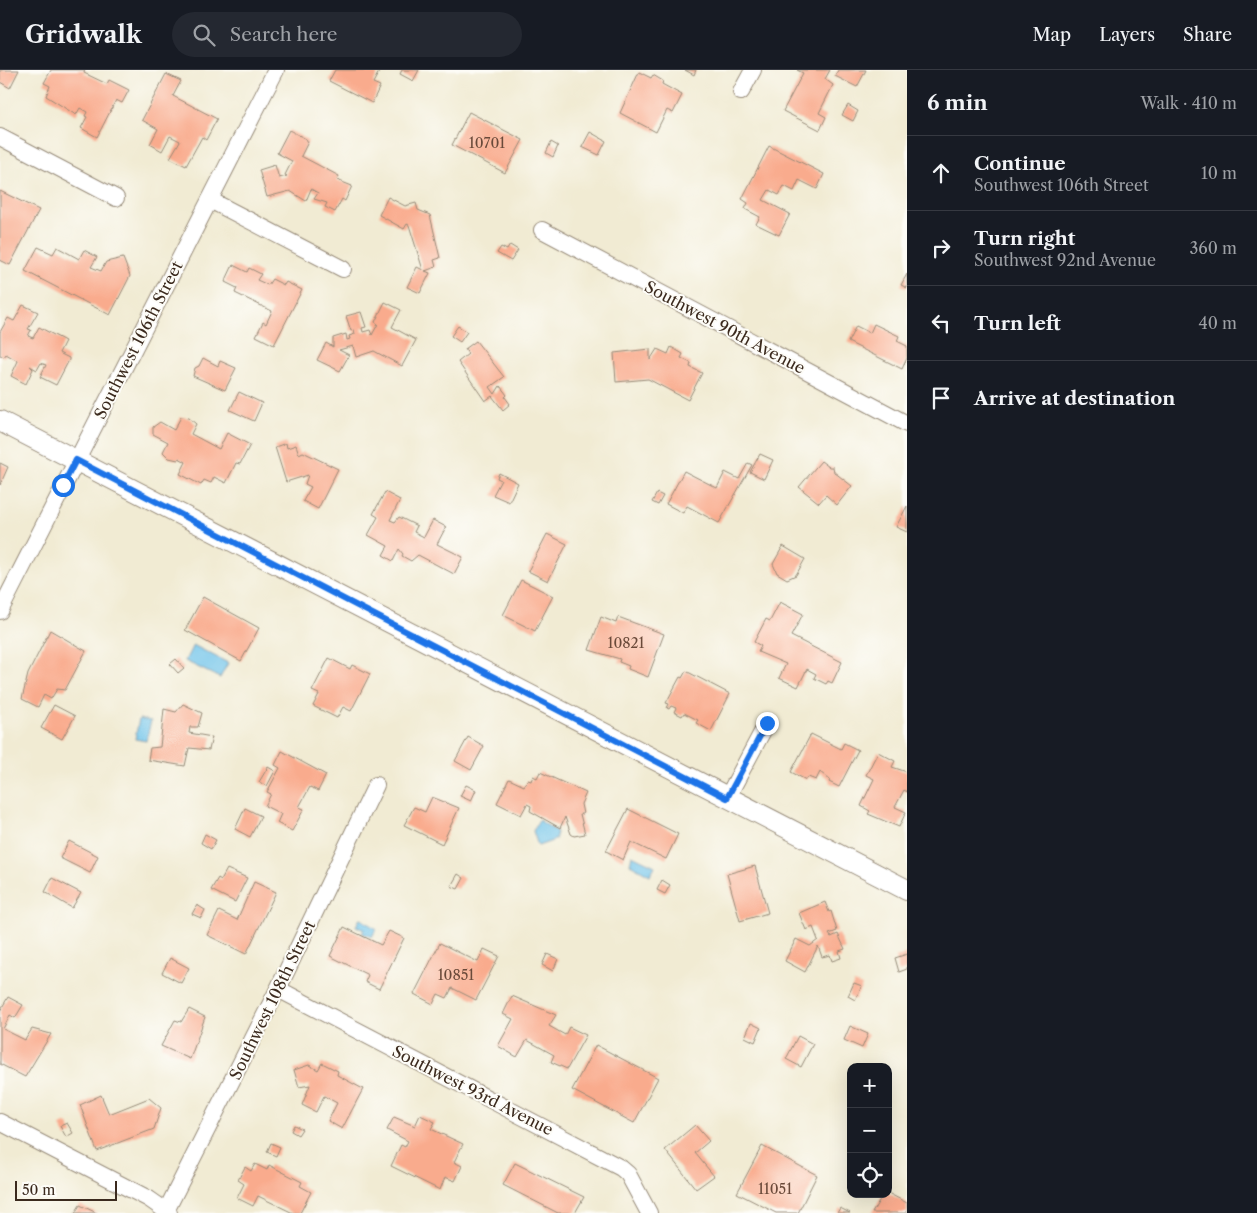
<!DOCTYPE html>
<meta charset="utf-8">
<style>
:root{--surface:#171b24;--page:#242831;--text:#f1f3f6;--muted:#9ea1a6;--line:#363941}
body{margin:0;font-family:"Libre Caslon Text",serif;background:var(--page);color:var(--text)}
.controls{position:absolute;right:15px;bottom:15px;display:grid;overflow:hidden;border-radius:10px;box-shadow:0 5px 20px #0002}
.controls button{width:45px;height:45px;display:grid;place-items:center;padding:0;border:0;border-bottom:1px solid var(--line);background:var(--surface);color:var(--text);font:25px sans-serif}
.scale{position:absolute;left:15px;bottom:12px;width:102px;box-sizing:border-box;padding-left:5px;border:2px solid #3b2a1e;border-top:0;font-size:14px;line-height:18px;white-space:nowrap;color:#3b2a1e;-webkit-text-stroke:4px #fdfcf7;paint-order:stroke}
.stop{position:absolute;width:15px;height:15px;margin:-11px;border:4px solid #1a73e8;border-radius:50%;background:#fff}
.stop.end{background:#1a73e8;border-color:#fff;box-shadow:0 1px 5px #0008}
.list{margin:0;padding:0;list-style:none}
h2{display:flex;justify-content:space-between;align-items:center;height:65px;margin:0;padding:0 20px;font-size:21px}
h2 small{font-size:16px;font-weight:400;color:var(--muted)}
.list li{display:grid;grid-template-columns:32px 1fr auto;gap:15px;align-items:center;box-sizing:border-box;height:75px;padding:0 20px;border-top:1px solid var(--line)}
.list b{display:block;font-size:19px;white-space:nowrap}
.list p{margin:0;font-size:16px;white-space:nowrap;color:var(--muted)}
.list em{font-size:16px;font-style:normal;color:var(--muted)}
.icon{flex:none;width:28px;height:28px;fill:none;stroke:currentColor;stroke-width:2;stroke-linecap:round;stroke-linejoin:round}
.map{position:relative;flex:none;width:907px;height:1143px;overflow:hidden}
header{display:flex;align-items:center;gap:30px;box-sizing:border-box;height:70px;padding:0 25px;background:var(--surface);border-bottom:1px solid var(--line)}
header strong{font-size:24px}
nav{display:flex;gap:28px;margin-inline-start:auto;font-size:18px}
.search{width:350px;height:45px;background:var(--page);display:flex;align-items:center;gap:12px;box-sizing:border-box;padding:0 18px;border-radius:28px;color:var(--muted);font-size:19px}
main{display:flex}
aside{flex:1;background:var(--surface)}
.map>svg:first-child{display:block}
.water{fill:#6ec3ea;stroke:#547684}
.building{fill:#f9ab8d}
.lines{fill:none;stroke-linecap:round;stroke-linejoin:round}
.minor-casing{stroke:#968a78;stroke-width:18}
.tertiary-casing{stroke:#968a78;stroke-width:22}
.minor{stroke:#fff;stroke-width:16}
.tertiary{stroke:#fff;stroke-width:20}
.route{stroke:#1a73e8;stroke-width:6}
.labels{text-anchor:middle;stroke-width:4;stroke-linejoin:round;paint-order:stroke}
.number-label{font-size:14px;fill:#6a4a3a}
.street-label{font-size:16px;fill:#3b2a1e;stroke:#fdfcf7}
</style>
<header>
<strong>Gridwalk</strong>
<div class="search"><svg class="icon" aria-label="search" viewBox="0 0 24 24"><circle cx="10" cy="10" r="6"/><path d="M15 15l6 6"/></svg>Search here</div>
<nav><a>Map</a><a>Layers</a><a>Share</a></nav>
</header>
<main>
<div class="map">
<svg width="907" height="1143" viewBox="0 0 907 1143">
<rect width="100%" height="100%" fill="#fdfcf7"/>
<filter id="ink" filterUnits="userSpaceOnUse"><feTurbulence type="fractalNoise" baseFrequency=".02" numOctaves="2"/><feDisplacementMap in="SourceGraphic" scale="10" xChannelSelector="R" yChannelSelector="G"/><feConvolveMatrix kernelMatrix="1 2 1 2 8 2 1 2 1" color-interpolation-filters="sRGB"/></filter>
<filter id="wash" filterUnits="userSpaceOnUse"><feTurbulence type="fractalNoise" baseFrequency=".0096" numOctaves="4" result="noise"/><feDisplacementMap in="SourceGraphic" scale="20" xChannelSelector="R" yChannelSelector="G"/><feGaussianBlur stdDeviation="1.12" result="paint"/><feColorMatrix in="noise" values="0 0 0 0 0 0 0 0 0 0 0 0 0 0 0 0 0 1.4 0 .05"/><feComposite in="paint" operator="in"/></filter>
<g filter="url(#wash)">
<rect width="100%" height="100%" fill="#f1ebd3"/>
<g class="water">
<path d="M193,575L228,593L220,608L185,591Z"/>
<path d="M139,649L151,651L146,671L135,669Z"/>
<path d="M539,750L557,762L555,770L538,776L533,761Z"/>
<path d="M632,785L655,796L650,805L630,794Z"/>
<path d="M360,848L376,859L372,867L362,863L364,860L356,856Z"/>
</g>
<g id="blocks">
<g class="building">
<path d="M0,0H19L10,18L0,12Z"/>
<path d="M51,0H85L84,3L107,14L109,10L129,20L122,33L116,30L97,67L81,58L87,47L85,46L87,42L80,38L76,45L46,26L50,16L44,13Z"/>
<path d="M335,0H380L373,13L380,16L372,33L329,11Z"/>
<path d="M402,0H419L413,11L400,4Z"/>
<path d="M685,0H696L694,5Z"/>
<path d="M797,0H830L825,9L833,15L819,43L826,47L820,60L783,41L803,3Z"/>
<path d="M838,0H866L857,17L835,6Z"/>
<path d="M639,2L651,8L653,5L663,11L662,14L682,25L673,43L667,40L656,62L620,43Z"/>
<path d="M166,4L181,11L173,26L217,49L206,70L202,67L186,96L170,88L180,71L170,66L162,81L150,74L158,59L142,50Z"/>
<path d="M848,35L858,41L853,51L842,45Z"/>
<path d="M469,42L523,70L505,103L452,75Z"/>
<path d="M289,60L306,69L308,72L301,86L339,106L337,110L352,116L345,131L342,129L335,142L325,137L327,133L314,129L318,123L311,119L306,131L290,121L267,127L259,100L275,95L279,108L287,106L285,105L292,91L277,83Z"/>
<path d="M590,62L606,71L599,85L582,77Z"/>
<path d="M551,72L558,76L553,87L546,83Z"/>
<path d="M769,76L824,104L817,119L799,110L794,121L784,116L779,125L769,120L763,130L790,144L779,165L756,154L760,147L745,139L748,133L742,129Z"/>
<path d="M0,121L39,140L10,195L0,190Z"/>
<path d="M388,127L405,136L416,133L418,140L430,145L440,188L434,190L436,197L425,201L430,203L420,223L407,217L417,197L423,200L409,155L407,154L404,159L379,145Z"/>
<path d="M510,175L518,180L511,191L497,183L501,177L507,180Z"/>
<path d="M38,177L53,184L57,177L79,189L84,180L97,187L91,197L101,201L106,192L123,188L130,206L110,245L25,201Z"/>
<path d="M233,195L247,202L249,198L261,204L257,210L268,215L272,209L284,215L286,212L302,220L274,275L256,266L263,252L266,254L272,241L235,223L237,218L225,212Z"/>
<path d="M907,204V218L901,215Z"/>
<path d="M385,232L401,240L392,257L416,270L402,296L374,281L356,287L353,276L339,280L349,285L340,301L317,290L326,273L333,277V268L346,264L347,270L350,269L349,266L355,264L354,260L351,261L346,246L361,242L366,257L362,258L363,262L370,260L372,265L378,254L375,252Z"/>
<path d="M23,235L38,242L28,259L31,260L28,266L33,268L39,257L65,271L59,283L69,288V290L56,315L40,307L46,295L41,293L37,300L30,296L33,299L26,314L11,306L18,291L6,284L4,287L0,285V262L8,248L14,251Z"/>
<path d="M874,254L899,266L897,271L907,276V288L902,299L848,272L856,256L870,263Z"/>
<path d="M458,256L467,262L460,272L451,266Z"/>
<path d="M476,271L504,307L490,317L495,324L500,316L507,325L505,327L510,334L503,340L492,326L485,331L458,292L468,284L465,279Z"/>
<path d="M671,277L683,284L681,288L691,293L690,297L702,303L688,330L648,309L616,312L614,283L650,279V290L657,279L668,284Z"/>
<path d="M203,288L218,296L220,291L236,298L225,320L193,306L195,298L199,296Z"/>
<path d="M239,322L262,333L254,351L230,340Z"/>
<path d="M181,347L189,348L196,354L191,364L219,379L227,363L250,375L240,394L236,393L226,413L214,407L211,413L204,410L201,415L180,404L186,392L179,388L178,390L169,388L163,382L168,372L153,364V357L160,352L174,360Z"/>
<path d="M286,373L287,378L296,375L299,384L303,382L338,399L318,439L303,431L311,417L305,414L308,405L286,412L275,377Z"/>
<path d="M760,384L773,390L764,409L750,402Z"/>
<path d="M821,391L829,397H833L834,402L852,416L837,435L826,425L819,433L799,417Z"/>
<path d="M0,393L8,397L0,415Z"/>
<path d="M748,393L752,395L719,453L687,436L683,443L666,434L684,401L717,418L725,402L739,409Z"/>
<path d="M499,403L518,413L509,432L493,425L501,410L497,408Z"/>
<path d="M385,422L400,430L390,450L395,452L399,447L417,456L414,462L424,467L433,450L446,457L437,474L463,487L454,504L418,485L411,491L402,486L403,484L399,479L393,491L383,485L388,476L368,465L378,447L373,444Z"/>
<path d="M657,423L663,426L658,435L652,432Z"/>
<path d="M907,436V462L896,457Z"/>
<path d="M547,464L567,474L548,511L528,501Z"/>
<path d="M783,476L805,489L796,505L787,509L777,503L773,494Z"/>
<path d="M521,510L553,526L535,561L503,545Z"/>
<path d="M203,527L259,558L241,591L185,560Z"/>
<path d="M780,532L803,544L791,566L842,592L832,613L828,611L826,614L814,608L816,604L807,599L798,617L779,608L786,594L758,582L761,576L754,572L766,549L770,551Z"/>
<path d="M601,547L616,553L618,547L664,564L648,607L628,599L629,596L619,592L620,589L589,580Z"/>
<path d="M50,560L86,581L65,620L57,619L51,629L44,625L38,637L22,629L28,604Z"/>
<path d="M329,588L350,599L352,595L370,604L351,641L343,637L337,648L313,636L319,624L312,621Z"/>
<path d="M176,589L184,598L178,603L170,594Z"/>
<path d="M686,601L730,624L711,661L696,653L698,650L684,643L682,646L674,642L676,638L671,636L669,639L667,638L669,634L666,633L680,607L682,608Z"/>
<path d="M183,634L202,643L198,657H190L189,663L212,667L209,680L189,678L185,696L148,690L150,678L160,677L164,639L176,642Z"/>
<path d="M54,635L75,646L62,669L41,658Z"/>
<path d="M811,664L841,679L844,673L858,680L839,717L829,712L830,710L820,702L816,710L808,707L806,710L791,702Z"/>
<path d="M468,667L484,676L471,700L455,691Z"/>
<path d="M282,681L326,705L318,721L310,717L299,737L304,739L292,761L277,753L281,744L265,736L271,724L267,722L280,698L275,695Z"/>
<path d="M878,682L895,691L892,697L907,702V722L904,720L895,737L906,742L899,757L868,744L870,741L861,736L874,709L866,705Z"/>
<path d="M268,697L275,701L267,716L259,712Z"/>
<path d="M540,702L586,723L581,734L583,744H580L585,764L574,766L571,764L565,747L560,758L530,741L531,736L527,734L521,745L497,733L509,709L524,716L528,710L531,711L533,706L537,708Z"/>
<path d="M466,715L476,720L471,731L460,726Z"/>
<path d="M432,727L459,738L442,774L404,755L414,737L425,742Z"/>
<path d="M245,738L261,746L250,767L235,759Z"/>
<path d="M628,739L678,764L666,789L631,772L623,790L606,781Z"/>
<path d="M205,764L216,770L211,779L201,773Z"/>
<path d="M69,771L98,786L90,803L60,788Z"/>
<path d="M755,796L768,843L740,851L727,804Z"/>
<path d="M227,799L247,808L235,832L211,820L218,808L221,810Z"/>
<path d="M458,804L464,808L458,819L451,816Z"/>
<path d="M52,808L81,823L72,838L45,822Z"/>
<path d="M662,810L670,815L665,824L657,820Z"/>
<path d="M254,812L276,822L246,884L207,865L219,841L237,850Z"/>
<path d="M825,832L829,842L831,841L837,861L829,864L831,867L838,864L845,879L839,881L841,888L832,891L830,885L822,887L818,876L805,902L785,891L796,869L810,876L818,870L813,857L806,860L799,843Z"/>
<path d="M197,835L205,840L201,848L192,844Z"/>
<path d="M344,857L381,875L389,861L404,868L379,919L365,912L368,905L330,886Z"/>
<path d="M440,873L478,892L484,879L499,886L476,930L452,918L447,928L438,924L433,934L414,924Z"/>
<path d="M547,884L558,889L553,901L542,895Z"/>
<path d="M907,884V899L899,902L895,888Z"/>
<path d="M170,888L189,898L181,913L162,903Z"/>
<path d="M854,913L862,916L855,930L848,926Z"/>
<path d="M512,926L556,945L549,956L565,965L569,957L586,965L567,999L551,992L554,985L527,970L517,987L498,976L513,949L503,944Z"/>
<path d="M8,927L23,935L15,948L10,945L3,959L25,970L32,959L51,964L25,1007L0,994V941Z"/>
<path d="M189,939L205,947L190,989L161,976L175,950L181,952Z"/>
<path d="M751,953L761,958L755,972L745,967Z"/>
<path d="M850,956L868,964L862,978L844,970Z"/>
<path d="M798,966L813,974L801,997L786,989Z"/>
<path d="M596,975L658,1008L634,1053L572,1020Z"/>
<path d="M322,993L338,1001L337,1005L363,1019L342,1059L328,1051L337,1033L324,1026L316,1042L302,1035L310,1015L299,1017L294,1000L309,995L318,1000Z"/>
<path d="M101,1025L109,1044L149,1028L161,1038L154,1059L97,1081L80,1035Z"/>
<path d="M420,1045L435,1052L431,1059L463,1074L454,1092L462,1096L455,1111L445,1107L440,1120L391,1096L401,1075L405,1077L408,1071L387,1060L394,1047L415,1056Z"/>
<path d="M67,1053L73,1063L66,1067L60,1056Z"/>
<path d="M294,1055L302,1059L298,1065L291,1061Z"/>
<path d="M695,1055L709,1071L695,1083L714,1106L696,1119L665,1080Z"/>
<path d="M271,1073L280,1077L276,1086L267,1082Z"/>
<path d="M762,1076L817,1105L798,1143H776L737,1123Z"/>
<path d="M515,1093L584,1127L575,1143H558L503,1115Z"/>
<path d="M255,1094L267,1100L269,1095L302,1112L300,1116L311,1122L300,1143H293L258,1126L253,1136L237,1128L244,1114L238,1110L245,1097L251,1101Z"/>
<path d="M888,1123L907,1133V1143H872L883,1124Z"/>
<path d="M80,1135L97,1143H75Z"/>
<path d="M840,1138L850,1143H837Z"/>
</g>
</g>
</g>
<g filter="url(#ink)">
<use href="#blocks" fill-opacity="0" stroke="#968a78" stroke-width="1"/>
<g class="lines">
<defs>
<g id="minor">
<path d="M741,22L753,0"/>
<path d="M0,67L116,128"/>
<path d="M210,130L343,199"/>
<path d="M542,160L907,354"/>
<path d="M0,541L276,0"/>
<path d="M727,728L767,653"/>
<path d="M278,919L621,1098L628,1104L649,1143"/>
<path d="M0,1052L149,1129L169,1143"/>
<path d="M165,1143L278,919L376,715"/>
</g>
<path id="tertiary" d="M0,351L907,820"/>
</defs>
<use href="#minor" class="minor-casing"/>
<use href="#tertiary" class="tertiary-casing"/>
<use href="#minor" class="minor"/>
<use href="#tertiary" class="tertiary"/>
</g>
</g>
<g class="lines" filter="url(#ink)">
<path class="route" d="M63,415L76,390L727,728L767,653"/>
</g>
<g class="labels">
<g class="number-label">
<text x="487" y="78">10701</text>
<text x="626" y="578">10821</text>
<text x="456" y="910">10851</text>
<text x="775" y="1124">11051</text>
</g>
<g class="street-label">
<text transform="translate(725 257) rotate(28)" y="6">Southwest 90th Avenue</text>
<text transform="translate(138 270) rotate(-63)" y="6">Southwest 106th Street</text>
<text transform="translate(272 930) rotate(-64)" y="6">Southwest 108th Street</text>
<text transform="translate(473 1020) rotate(27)" y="6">Southwest 93rd Avenue</text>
</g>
</g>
</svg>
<div class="controls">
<button>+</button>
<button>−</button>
<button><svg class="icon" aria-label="locate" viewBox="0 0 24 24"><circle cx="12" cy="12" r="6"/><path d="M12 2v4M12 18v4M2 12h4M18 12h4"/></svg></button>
</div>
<div class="scale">50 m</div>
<div class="stop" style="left:63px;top:415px"></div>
<div class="stop end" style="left:767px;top:653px"></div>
</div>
<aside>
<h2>6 min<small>Walk · 410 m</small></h2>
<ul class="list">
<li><svg class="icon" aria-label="ahead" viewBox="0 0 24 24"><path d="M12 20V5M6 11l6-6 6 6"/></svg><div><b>Continue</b><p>Southwest 106th Street</p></div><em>10 m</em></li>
<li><svg class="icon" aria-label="right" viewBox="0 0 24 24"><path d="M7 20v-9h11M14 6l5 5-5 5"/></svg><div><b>Turn right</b><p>Southwest 92nd Avenue</p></div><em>360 m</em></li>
<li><svg class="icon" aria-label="left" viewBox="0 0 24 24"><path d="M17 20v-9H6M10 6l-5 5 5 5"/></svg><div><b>Turn left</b></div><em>40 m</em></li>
<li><svg class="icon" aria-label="arrive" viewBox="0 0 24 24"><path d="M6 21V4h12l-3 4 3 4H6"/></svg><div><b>Arrive at destination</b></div></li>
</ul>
</aside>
</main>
